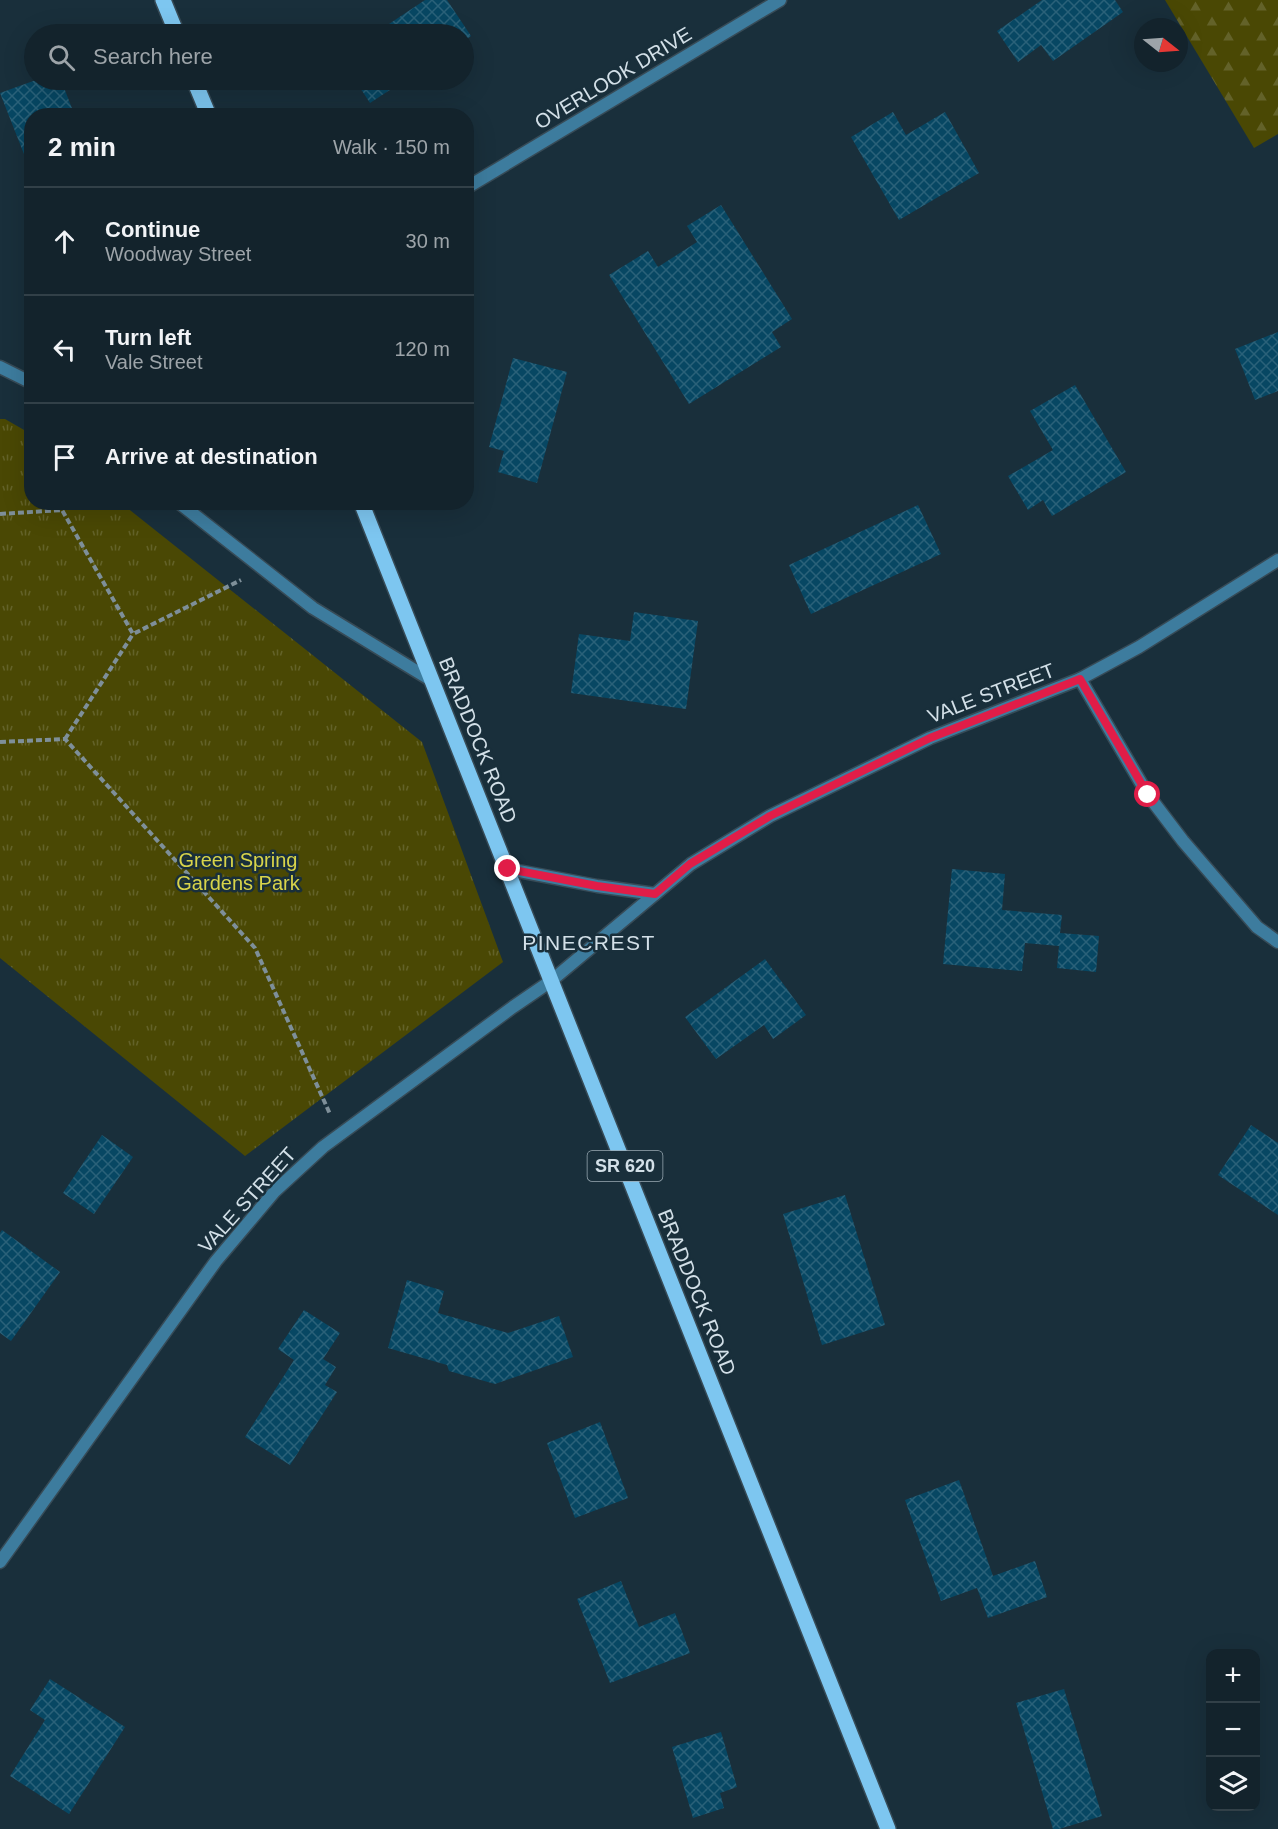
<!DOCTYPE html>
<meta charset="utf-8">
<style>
:root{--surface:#13232c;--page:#1c2b34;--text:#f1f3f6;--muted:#9da4a9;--line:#324048}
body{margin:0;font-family:Helvetica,sans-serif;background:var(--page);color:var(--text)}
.controls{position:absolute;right:18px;bottom:18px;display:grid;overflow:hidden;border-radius:12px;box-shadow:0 6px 24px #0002}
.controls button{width:54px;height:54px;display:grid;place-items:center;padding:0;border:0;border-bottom:2px solid var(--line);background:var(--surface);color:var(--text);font:30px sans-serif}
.compass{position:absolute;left:1134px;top:18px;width:54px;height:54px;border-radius:50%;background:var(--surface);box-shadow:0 6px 24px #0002;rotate:107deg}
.stop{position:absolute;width:18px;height:18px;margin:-14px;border:4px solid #e11d48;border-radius:50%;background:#fff}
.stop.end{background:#e11d48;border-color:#fff;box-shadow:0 2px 6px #0008}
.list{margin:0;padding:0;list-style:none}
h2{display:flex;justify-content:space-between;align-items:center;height:78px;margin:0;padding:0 24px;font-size:26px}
h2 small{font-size:20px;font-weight:400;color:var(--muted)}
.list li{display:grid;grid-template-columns:39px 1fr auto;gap:18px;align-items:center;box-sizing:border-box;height:108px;padding:0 24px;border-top:2px solid var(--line)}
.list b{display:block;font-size:22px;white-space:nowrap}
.list p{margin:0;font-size:20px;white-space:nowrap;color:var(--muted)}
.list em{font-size:20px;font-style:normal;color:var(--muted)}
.icon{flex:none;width:33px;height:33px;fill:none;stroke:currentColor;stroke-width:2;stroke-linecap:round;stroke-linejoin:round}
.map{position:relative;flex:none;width:1278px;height:1829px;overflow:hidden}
.search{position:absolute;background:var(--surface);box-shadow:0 6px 24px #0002;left:24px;top:24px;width:450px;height:66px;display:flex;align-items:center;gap:15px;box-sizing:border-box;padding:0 21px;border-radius:33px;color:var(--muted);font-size:22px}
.panel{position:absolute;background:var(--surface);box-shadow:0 6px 24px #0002;left:24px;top:108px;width:450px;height:402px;border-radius:24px}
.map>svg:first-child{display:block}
.grass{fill:url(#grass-tufts)}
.forest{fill:url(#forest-firs)}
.building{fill:url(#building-cross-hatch)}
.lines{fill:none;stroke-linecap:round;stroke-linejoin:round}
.minor-casing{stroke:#374b57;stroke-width:15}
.primary-casing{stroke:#374b57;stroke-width:18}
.path{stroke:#7e8f99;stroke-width:4;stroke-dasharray:6 3;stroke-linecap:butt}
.minor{stroke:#3d7c9e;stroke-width:12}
.primary{stroke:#7dc6f0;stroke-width:15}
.route{stroke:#e11d48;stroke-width:8}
.labels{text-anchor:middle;stroke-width:5;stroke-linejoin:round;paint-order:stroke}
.shield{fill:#192f3b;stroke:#9babb4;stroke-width:1.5}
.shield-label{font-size:18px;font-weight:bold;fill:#d3e0e8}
.street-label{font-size:20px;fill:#d3e0e8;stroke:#192f3b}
.park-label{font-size:20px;fill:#d8d44a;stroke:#192f3b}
.neighbourhood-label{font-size:21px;letter-spacing:1.5px;fill:#d3e0e8;stroke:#192f3b}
</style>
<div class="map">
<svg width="1278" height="1829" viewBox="0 0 1278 1829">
<defs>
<pattern id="grass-tufts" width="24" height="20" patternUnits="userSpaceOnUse" patternTransform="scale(1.5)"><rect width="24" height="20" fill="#4a4804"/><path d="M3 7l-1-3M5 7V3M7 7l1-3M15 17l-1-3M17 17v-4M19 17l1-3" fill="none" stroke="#636229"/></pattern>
<pattern id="forest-firs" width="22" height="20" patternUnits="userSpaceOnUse" patternTransform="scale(1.5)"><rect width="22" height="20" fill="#4a4804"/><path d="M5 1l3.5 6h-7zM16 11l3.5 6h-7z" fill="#636229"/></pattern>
<pattern id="building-cross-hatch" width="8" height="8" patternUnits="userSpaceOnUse" patternTransform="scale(1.5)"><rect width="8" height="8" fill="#074763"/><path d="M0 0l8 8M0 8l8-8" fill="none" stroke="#2a6179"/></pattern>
</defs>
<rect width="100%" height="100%" fill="#192f3b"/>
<path class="grass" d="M0,419H5L31,434L32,502L121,503L422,742L503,962L245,1156L0,958Z"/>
<path class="forest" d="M1165,0H1278V134L1254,148Z"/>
<g class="building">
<path d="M425,0H447L471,36L464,41V34H374Z"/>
<path d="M1042,0H1115L1123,12L1053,61L1041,45L1018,62L997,31Z"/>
<path d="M36,80H61L75,116H32L31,172L0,93Z"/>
<path d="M355,80H405L370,103Z"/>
<path d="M893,112L906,135L945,112L979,173L899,220L851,137Z"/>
<path d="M721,205L792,319L772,332L781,347L689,404L609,275L648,251L658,267L697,242L687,226Z"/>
<path d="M1278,332V391L1255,400L1235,349Z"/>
<path d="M513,358L567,372L537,483L498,472L504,451L489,447Z"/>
<path d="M1075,385L1126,472L1052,516L1043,500L1028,510L1008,476L1053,450L1030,411Z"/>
<path d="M918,505L941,554L811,614L789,565Z"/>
<path d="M634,612L698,621L686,709L571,693L579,634L630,641Z"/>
<path d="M952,869L1005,874L1002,910L1062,915L1060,933L1099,936L1096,972L1057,968L1059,946L1025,943L1022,971L943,964Z"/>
<path d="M765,959L806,1015L773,1039L764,1025L716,1059L685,1017Z"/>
<path d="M1251,1125L1278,1143V1215L1218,1175Z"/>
<path d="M102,1135L133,1157L94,1214L63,1193Z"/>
<path d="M845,1195L885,1325L822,1345L783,1214Z"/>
<path d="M2,1230L60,1272L11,1341L0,1333V1233Z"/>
<path d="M407,1280L444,1291L438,1313L508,1333L559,1316L573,1357L495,1384L449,1371L447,1365L388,1348Z"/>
<path d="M304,1310L340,1333L323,1359L336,1367L325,1385L337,1392L290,1465L245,1437L294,1360L278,1349Z"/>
<path d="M600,1422L628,1498L575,1518L547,1443Z"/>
<path d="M959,1480L993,1576L1035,1561L1047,1597L988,1618L977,1588L941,1601L905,1500Z"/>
<path d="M621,1581L639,1627L675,1613L690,1653L610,1683L577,1599Z"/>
<path d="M50,1679L125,1727L69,1814L10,1776L45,1720L30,1710Z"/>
<path d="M1064,1689L1102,1816L1059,1829H1053L1016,1703Z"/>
<path d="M721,1732L737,1787L720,1793L724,1808L693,1818L672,1747Z"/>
</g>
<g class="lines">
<defs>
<g id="minor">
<path d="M466,188L780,0"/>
<path d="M0,367L32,383"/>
<path d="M178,502L313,608L431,680"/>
<path d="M1080,679L1148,795L1183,841L1257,927L1278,942"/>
<path d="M508,869L597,886L655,894"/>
<path d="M0,1562L216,1261L275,1191L323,1147L513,1007L551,981L691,864L770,816L930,738L1080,679L1139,647L1278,560"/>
</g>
<g id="primary">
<path d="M163,0L177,34"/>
<path d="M194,80L209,116"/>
<path d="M361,502L888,1829"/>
</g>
</defs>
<use href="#minor" class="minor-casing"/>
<use href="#primary" class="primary-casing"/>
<g class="path">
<path d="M0,514L62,510L133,634L241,580"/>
<path d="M65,739L133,634"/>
<path d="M0,742L65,739L255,948L330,1114"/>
</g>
<use href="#minor" class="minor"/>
<use href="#primary" class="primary"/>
</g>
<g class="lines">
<path class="route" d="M508,869L597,886L655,894L690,864L770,816L930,738L1080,679L1148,795"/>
</g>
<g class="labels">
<rect class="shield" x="587.5" y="1151" width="75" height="30" rx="4.5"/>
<g class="shield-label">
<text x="625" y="1172">SR 620</text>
</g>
<g class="street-label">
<text transform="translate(613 78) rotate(-31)" y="7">OVERLOOK DRIVE</text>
<text transform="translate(991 693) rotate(-21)" y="7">VALE STREET</text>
<text transform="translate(478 740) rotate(68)" y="7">BRADDOCK ROAD</text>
<text transform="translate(247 1200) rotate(-48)" y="7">VALE STREET</text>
<text transform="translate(697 1292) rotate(68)" y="7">BRADDOCK ROAD</text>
</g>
<g class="park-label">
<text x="238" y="867">Green Spring<tspan x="238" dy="23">Gardens Park</tspan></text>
</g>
<g class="neighbourhood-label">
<text x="589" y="950">PINECREST</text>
</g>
</g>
</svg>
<div class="controls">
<button>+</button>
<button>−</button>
<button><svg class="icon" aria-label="layers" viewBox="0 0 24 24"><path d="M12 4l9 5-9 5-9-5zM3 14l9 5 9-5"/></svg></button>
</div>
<svg class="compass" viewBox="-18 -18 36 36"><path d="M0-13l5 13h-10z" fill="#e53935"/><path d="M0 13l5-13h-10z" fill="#9da4a9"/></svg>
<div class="stop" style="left:1148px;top:795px"></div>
<div class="stop end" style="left:508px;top:869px"></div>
<div class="search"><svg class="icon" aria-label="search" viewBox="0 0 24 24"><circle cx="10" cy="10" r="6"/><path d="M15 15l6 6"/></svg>Search here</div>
<section class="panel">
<h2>2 min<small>Walk · 150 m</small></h2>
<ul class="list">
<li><svg class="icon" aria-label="ahead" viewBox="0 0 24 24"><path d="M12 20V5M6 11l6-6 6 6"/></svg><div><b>Continue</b><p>Woodway Street</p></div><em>30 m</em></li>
<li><svg class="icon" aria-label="left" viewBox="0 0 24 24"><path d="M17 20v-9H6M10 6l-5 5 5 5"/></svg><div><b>Turn left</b><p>Vale Street</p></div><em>120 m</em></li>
<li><svg class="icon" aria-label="arrive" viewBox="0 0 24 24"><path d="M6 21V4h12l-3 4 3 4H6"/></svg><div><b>Arrive at destination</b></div></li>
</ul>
</section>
</div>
